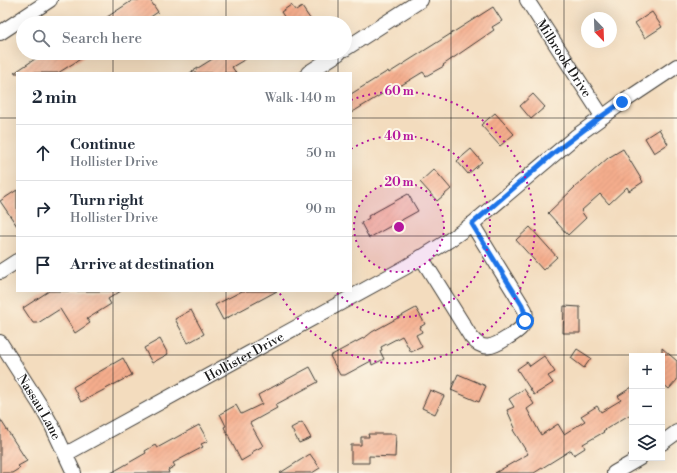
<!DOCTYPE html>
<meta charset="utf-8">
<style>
:root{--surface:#fff;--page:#f2f2f3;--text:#1f2937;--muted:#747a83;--line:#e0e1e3}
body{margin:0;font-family:"Libre Bodoni",serif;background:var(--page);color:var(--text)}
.controls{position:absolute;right:12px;bottom:12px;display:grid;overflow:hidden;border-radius:0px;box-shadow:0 4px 16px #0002}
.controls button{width:36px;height:36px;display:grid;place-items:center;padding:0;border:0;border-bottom:1px solid var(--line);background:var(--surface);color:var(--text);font:20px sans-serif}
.compass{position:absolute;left:581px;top:12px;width:36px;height:36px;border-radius:50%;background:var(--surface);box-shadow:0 4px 16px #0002;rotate:157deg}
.stop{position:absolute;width:12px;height:12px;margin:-9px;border:3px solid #1a73e8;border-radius:50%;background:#fff}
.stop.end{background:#1a73e8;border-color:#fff;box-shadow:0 1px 4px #0008}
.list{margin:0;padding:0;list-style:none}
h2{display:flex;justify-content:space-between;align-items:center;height:52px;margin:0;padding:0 16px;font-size:17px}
h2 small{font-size:13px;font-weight:400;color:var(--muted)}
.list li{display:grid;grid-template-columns:26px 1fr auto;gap:12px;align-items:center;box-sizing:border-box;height:56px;padding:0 16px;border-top:1px solid var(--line)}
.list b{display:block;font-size:15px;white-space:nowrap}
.list p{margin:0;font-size:13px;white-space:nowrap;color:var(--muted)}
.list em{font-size:13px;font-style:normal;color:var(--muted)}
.icon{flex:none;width:22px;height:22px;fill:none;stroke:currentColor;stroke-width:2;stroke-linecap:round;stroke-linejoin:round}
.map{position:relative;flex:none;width:677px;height:473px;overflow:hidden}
.search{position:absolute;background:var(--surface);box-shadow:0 4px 16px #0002;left:16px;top:16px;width:336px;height:44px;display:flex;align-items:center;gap:10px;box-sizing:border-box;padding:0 14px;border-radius:22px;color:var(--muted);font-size:15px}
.panel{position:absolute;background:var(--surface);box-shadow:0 4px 16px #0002;left:16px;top:72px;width:336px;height:220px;border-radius:0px}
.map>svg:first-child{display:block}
.building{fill:url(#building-hatch)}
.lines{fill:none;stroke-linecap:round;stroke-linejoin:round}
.minor-casing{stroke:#3c3934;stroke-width:16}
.minor{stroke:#fff;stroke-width:14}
.route{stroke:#1a73e8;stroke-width:5}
.grid{fill:none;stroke:#1c1c1c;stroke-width:1;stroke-opacity:0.55}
.ring{fill:none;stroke:#b5179e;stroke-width:2;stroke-dasharray:2 4}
.labels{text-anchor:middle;stroke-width:4;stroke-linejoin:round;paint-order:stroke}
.street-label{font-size:13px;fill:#1c1c1c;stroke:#fcf5e5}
.centre{fill:#b5179e;stroke:#fcf5e5;stroke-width:2}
.ring-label{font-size:12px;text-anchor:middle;font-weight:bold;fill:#b5179e;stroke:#fcf5e5;stroke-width:4;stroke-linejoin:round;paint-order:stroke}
</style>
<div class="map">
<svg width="677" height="473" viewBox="0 0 677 473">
<defs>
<pattern id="building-hatch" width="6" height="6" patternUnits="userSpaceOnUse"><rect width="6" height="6" fill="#f5ad8d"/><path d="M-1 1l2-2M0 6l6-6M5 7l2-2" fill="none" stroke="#d19479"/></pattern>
</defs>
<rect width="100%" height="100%" fill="#fcf5e5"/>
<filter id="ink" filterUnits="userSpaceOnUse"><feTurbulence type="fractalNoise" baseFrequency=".025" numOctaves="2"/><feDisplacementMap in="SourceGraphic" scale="8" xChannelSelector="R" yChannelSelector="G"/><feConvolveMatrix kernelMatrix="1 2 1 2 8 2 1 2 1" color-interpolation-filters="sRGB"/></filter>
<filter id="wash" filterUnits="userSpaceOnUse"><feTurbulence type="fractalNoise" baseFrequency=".012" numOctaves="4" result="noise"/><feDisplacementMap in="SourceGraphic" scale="16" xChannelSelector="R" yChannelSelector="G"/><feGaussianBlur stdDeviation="0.9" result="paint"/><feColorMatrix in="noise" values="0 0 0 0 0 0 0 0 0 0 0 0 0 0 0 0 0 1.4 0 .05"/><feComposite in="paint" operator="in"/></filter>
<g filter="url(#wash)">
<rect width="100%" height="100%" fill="#f3dcbe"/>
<g id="blocks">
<g class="building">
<path d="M133,0H150L158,12L149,18L152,23H98Z"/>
<path d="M291,5L296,11L302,7L313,23H278L285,18L281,12Z"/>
<path d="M493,7L502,21L492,27L494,30L443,65L444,66L426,76L423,72L400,86L401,88L390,95L387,91L351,113V94L388,71L389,73Z"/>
<path d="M652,12L662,27L645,38L635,23Z"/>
<path d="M44,53H90L58,73H14Z"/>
<path d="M222,53H256L232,67L236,73H190Z"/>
<path d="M533,94L545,107L531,119L520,106Z"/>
<path d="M495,113L514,134L500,146L481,125Z"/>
<path d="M659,129L668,144L654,153L645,138Z"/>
<path d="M471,149L482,162L468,174L457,161Z"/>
<path d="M623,149L643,182L629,191L627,187L609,204L600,194L581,211L586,218L568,235L548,213L574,188L608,158Z"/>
<path d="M434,169L451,189L437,201L420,182Z"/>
<path d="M17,190V226L0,201Z"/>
<path d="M408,194L418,211L369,238L361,223L369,218L368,216Z"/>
<path d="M530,227L557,257L543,270L516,240Z"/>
<path d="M49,291H121L108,299L111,304L87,319L90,323L75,333L60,309L38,323H33L23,308Z"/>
<path d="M242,291H277L223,320L215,305Z"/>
<path d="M564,306L580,307V333H563Z"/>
<path d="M416,308L425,324L420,327L422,332L416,335L422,347L411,352L402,336L381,347L382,350L380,351L384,359L372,365L371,361L345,375H340L330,356L367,336L372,332Z"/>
<path d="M191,310L204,334L188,343L175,319Z"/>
<path d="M160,339L168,354L152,363L144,348Z"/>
<path d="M662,348L677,361V380L669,389L662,383Z"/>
<path d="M577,349L591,358L584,368L571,358Z"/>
<path d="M544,356L555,372L548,376L553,383L534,395L517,369L527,362L530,366Z"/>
<path d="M123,358L132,375L81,402L73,387Z"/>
<path d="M310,367L318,382L275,405L277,408L250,423L263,446L252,452L253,454L241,461L224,427L226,426L220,414L236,405L241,414L262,404L258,395Z"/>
<path d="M458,374L486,386L479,402L451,390Z"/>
<path d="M632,387V419L629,415L603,431L604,432L583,444L585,448L574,455L571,450L534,473H495L528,454L513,430L515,428L507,410L514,407L509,399L524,389L534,404L527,409L541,435L558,424L564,434L585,421L581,416L597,406L601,412L621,400L618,396Z"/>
<path d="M430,390L444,396L435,414L422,408Z"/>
<path d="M0,419L27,461L18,466L20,468L12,473H0Z"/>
<path d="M302,422L311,438L299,443L291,428Z"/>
<path d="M199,425L208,441L201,444L203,447L173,463L175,466L168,470L169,473H111L146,453L145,451L155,445L157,448Z"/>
<path d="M368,434H396L395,457L369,456V463H351V445H361V437H369Z"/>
<path d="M310,454L320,468L312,473H280Z"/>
</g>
</g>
</g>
<g filter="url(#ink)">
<use href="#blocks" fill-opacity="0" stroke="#3c3934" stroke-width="1"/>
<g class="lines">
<defs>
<g id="minor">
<path id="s1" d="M527,0L602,116"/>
<path d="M0,33L50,0"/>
<path d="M345,49L421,0"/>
<path d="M308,73L339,53"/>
<path d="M421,257L471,337C483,352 493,347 507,338C519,331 528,325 525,310L472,224"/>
<path d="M0,272L17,261"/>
<path id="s2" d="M0,342L42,408L52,426L74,473"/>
<path d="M662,443L677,432"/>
<path id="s3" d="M66,454L406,267L448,241L472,224L575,137L623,102L677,66"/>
<path d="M614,473L640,458"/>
</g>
</defs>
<use href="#minor" class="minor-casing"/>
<use href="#minor" class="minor"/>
</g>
</g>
<g class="lines" filter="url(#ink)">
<path class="route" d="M525,321V314L522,305L472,224L555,152L602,116L622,102"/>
</g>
<path class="grid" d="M113,0V23M226,0V23M338,0V23M451,0V473M564,0V473M113,53V73M226,53V73M338,53V73M0,118H17M351,118H677M0,236H17M351,236H677M113,291V473M226,291V473M338,291V473M0,355H677"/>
<circle cx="399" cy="227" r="45" fill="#b5179e" fill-opacity=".12"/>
<g class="ring">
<circle cx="399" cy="227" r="45"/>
<path d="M351 149A91 91 0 1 1 335 291"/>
<path d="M351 100A136 136 0 1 1 279 292"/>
</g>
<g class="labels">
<g class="street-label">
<text dy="5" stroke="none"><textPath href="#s1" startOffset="69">Milbrook Drive</textPath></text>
<text dy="5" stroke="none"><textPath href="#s3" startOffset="203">Hollister Drive</textPath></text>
<text dy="5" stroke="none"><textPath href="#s2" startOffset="76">Nassau Lane</textPath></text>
</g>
</g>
<circle cx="399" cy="227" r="6" class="centre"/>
<g class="ring-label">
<text x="399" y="95">60 m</text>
<text x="399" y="140">40 m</text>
<text x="399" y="186">20 m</text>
</g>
</svg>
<div class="controls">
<button>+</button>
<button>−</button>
<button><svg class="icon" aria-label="layers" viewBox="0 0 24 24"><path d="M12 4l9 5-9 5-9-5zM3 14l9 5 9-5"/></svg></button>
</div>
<svg class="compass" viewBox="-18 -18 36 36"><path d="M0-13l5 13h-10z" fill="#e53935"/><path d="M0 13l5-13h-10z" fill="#747a83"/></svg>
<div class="stop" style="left:525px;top:321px"></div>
<div class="stop end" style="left:622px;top:102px"></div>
<div class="search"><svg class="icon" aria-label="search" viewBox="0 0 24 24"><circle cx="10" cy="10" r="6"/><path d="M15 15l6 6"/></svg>Search here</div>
<section class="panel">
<h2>2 min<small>Walk · 140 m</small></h2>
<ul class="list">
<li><svg class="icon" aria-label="ahead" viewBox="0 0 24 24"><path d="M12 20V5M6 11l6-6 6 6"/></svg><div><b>Continue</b><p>Hollister Drive</p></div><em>50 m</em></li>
<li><svg class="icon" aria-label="right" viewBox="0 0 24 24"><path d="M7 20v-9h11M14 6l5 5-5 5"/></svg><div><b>Turn right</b><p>Hollister Drive</p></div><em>90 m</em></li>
<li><svg class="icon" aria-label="arrive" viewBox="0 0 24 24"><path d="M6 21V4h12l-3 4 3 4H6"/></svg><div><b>Arrive at destination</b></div></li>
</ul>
</section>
</div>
